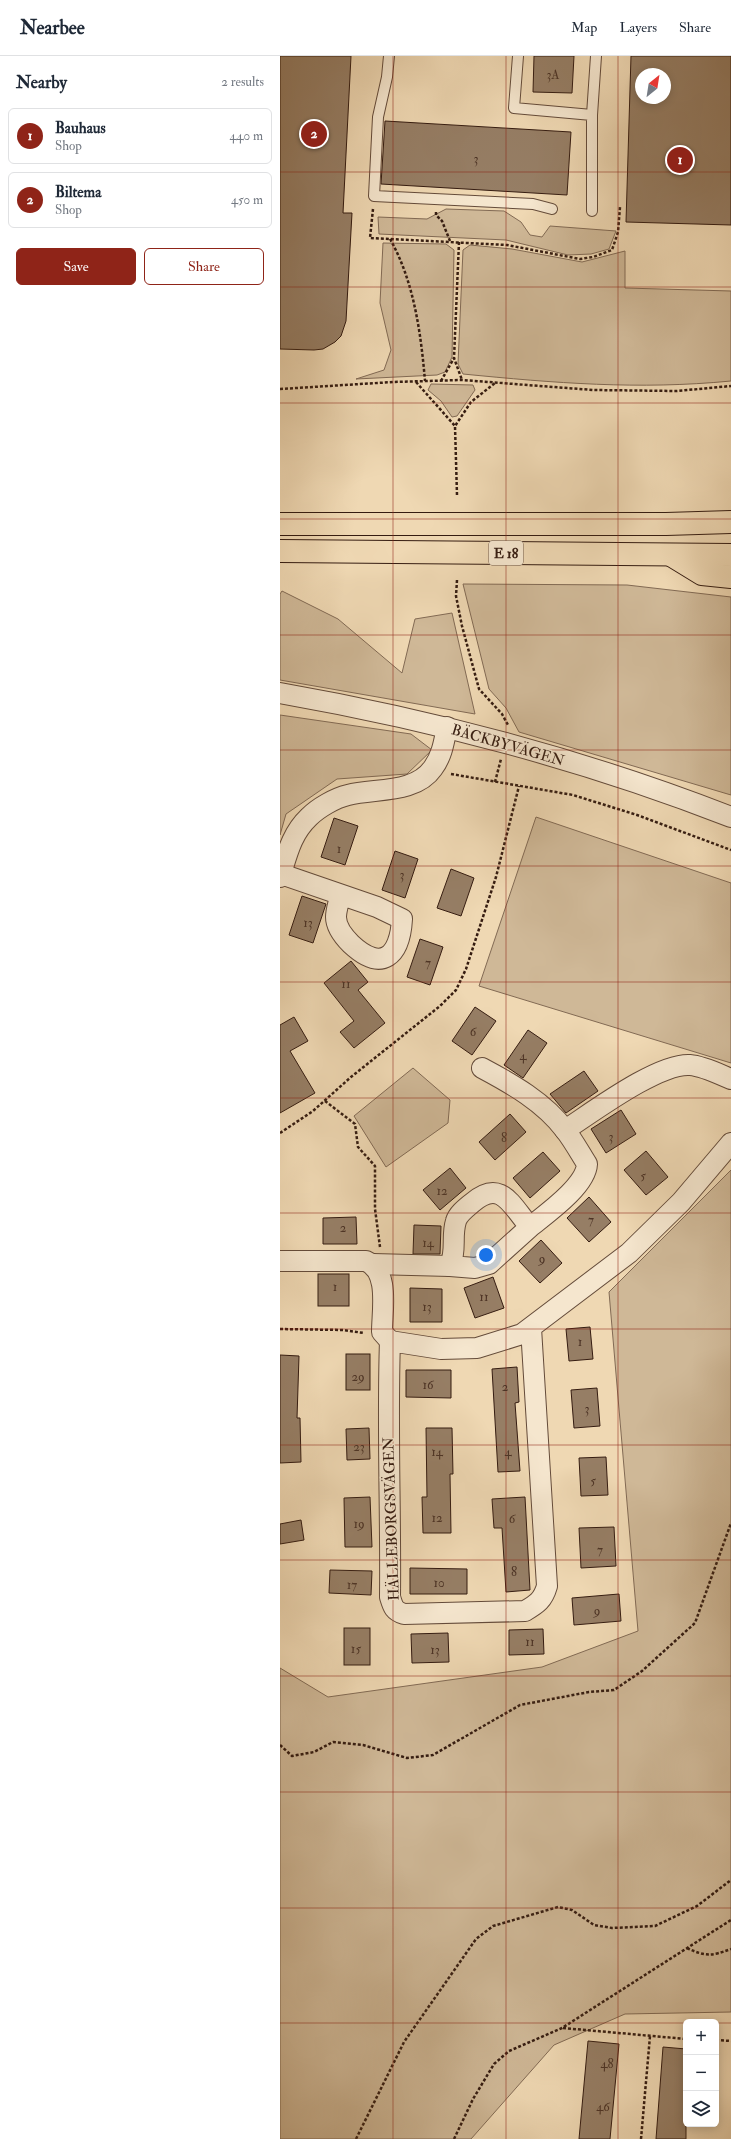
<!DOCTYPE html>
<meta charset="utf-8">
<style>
:root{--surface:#fff;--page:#f2f2f3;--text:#1f2937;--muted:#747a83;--line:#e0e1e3;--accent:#8f2418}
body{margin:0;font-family:"IM FELL Double Pica",serif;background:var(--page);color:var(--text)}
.controls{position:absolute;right:12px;bottom:12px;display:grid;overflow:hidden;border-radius:6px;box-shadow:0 2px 10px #0003}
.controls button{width:36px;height:36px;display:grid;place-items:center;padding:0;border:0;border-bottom:1px solid var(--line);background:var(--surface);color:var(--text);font:20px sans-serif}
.compass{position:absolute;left:355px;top:12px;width:36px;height:36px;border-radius:50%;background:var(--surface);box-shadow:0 2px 10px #0003;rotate:30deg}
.you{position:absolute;left:206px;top:1199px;width:14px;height:14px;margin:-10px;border:3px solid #fff;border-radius:50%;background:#1a73e8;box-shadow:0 0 0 6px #1a73e833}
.badge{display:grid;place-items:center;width:26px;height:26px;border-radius:50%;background:var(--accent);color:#fff;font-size:13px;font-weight:700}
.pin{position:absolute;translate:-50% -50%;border:2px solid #fff;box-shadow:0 1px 4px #0006}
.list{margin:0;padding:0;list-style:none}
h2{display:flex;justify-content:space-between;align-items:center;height:52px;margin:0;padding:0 16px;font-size:17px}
h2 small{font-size:13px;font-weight:400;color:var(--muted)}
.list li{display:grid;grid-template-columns:26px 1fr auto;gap:12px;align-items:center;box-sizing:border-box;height:56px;margin:0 8px 8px;padding:0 8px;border:1px solid var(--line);border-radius:6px}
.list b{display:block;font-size:15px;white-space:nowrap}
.list p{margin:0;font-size:13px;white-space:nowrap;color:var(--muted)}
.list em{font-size:13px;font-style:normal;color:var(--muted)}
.actions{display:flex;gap:8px;padding:12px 16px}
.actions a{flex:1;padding:9px 0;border:1px solid var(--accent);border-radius:6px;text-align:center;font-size:14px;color:var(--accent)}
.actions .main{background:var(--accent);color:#fff}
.icon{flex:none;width:22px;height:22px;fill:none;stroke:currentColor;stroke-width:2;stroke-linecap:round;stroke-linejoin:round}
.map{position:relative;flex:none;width:451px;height:2083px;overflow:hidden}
header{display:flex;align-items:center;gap:24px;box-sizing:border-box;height:56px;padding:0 20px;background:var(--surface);border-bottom:1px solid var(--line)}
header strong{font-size:19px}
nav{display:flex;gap:22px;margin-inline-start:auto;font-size:14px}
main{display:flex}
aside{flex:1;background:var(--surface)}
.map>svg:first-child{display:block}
.green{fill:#cfb897;stroke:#826a54}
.building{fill:#967e65;stroke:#351c11;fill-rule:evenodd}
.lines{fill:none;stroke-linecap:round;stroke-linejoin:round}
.service-casing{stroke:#644b3a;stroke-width:12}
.minor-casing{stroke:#644b3a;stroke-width:22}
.motorway-casing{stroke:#351c11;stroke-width:24}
.path{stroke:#351c11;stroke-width:2.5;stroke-dasharray:3 2;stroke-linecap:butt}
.service{stroke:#f5e6ce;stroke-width:10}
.minor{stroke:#f5e6ce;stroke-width:20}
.motorway{stroke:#efd8b3;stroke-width:22}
.grid{fill:none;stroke:#8f2418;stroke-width:1;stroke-opacity:0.55}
.labels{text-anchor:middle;stroke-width:3;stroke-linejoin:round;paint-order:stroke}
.number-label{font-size:13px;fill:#4d3426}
.shield{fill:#f5e6ce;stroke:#6f594a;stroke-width:1}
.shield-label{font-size:14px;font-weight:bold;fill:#351c11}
.street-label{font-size:15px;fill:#351c11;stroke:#f5e6ce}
</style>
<header>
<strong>Nearbee</strong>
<nav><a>Map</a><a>Layers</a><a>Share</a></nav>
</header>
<main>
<aside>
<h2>Nearby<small>2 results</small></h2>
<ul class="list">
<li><span class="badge">1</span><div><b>Bauhaus</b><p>Shop</p></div><em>440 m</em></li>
<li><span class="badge">2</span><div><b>Biltema</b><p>Shop</p></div><em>450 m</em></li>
</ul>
<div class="actions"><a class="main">Save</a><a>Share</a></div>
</aside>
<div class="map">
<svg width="451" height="2083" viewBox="0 0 451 2083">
<rect width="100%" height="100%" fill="#efd8b3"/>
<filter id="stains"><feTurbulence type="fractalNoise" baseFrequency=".005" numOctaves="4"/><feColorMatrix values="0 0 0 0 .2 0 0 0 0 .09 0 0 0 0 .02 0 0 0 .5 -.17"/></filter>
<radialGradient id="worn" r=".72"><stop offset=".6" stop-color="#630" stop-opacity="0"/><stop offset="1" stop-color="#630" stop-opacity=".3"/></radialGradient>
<g class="green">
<path d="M166,153L224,155L241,166L250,179L262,181L270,170L336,175L329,193L311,198L288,199L226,184L99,178L98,161L147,163Z"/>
<path d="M103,187L166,188L174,194L172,301L165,316L157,319L76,323L104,314L111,294L100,247Z"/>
<path d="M190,189L232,193L302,206L345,195V232L451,235V325C359,334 274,327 183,318L178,308L183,194Z"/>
<path d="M151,328L193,329L195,334L177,360L172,361L161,345L148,334Z"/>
<path d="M183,528L347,529L451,541V739L239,676L226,652L209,633Z"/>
<path d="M2,535L58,563L122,617L135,563L172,557L195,658L0,624V538Z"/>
<path d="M0,659L131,678L152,694L127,718L57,723L6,758L0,779Z"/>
<path d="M256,761L451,827V1007L199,930Z"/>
<path d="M133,1012L170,1044L168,1067L106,1111L74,1060Z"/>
<path d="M451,1114V1956L345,1958L274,1989L191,2083H0V1612L48,1641L262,1611L358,1575L329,1236Z"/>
</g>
<g class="building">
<path d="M0,0H71L63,157H72L66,265L61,280L55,286L43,293L34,294L0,293Z"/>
<path d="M254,0H294L292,37L253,36Z"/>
<path d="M351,0H451V169L346,166ZM361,18H385V42H361Z"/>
<path d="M105,65L291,76L287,139L101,128Z"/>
<path d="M54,762L78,770L65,809L41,801Z"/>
<path d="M115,795L138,803L125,842L102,834Z"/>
<path d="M171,813L194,822L181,860L157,852Z"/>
<path d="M22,840L46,848L33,887L9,879Z"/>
<path d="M140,883L163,891L150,929L127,921Z"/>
<path d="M71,905L88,926L78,934L105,967L74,992L60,976L74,965L44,927Z"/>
<path d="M195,951L216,965L192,999L172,985Z"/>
<path d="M14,961L28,985L10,995L35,1037L0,1057V969Z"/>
<path d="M248,974L267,987L243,1022L224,1009Z"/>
<path d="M304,1015L318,1035L286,1057L270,1038Z"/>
<path d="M341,1054L356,1078L326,1097L311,1073Z"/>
<path d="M230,1058L246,1076L215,1104L199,1086Z"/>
<path d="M366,1095L388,1121L366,1139L344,1114Z"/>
<path d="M263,1096L280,1115L250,1142L233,1122Z"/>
<path d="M170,1112L186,1132L160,1154L143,1134Z"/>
<path d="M309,1141L331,1166L309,1186L287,1162Z"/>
<path d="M76,1161L77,1188H43V1162Z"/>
<path d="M134,1169L161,1170L160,1198H133Z"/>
<path d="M261,1184L282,1207L260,1227L239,1205Z"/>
<rect x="38" y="1218" width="31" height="32"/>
<path d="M213,1221L224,1252L195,1262L184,1232Z"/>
<path d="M130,1232L162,1233V1266H130Z"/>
<path d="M310,1271L313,1303L289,1305L286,1273Z"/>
<rect x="66" y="1298" width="24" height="36"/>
<path d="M0,1299L19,1300L17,1362H20L21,1406L0,1407Z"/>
<path d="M237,1311L239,1346L235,1347L240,1415L218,1416L212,1313Z"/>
<path d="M126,1314H171V1342L126,1341Z"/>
<path d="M317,1332L320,1370L294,1372L291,1334Z"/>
<path d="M89,1372L90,1403L67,1404L66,1373Z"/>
<path d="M146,1372H172L173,1418H170L171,1477H143L142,1441H147Z"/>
<path d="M326,1401L328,1439L301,1440L299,1402Z"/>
<path d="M90,1441L92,1491H65L64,1442Z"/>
<path d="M245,1441L250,1534L226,1536L222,1472H214L212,1443Z"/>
<path d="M21,1464L24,1484L0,1488V1468Z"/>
<path d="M334,1471L336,1510L301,1512L299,1472Z"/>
<path d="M130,1512L187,1513V1538H130Z"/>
<path d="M50,1514L92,1515L91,1539L49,1537Z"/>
<path d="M339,1538L341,1565L294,1569L292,1542Z"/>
<rect x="64" y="1572" width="26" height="37"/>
<path d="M263,1573L264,1598L229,1599V1574Z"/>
<path d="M168,1577L169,1606L132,1607L131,1578Z"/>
<path d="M308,1985L339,1988L330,2083H299Z"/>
<path d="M383,1991L406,1993V2083H376Z"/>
</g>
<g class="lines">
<defs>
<g id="service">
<path d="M109,0L107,21L98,61L94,140L253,148L272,153"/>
<path d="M238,0L234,52L312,59V155"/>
<path d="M312,59L316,0"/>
</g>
<g id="minor">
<path d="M0,637C154,664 305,704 451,761"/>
<path d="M1,818L97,851L122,863C120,900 102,917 71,888C64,881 56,871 56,861C56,854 59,846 60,840"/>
<path d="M0,821C7,799 11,778 29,761C38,752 55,742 68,739C96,732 135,738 153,712C162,700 164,686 167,671"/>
<path d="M202,1012C232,1028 264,1046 285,1074C293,1084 300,1097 307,1108C306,1130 266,1158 250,1171C231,1149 221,1122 192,1147C186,1152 178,1158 176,1165C171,1181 177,1193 170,1210L195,1212L209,1208L250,1171"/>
<path d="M285,1074C313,1056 378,1007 410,1009C423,1010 439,1018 451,1023"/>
<path d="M0,1205H86C110,1215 102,1254 102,1276L110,1285"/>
<path d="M93,1208L170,1210"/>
<path d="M251,1272L267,1530C263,1544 257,1548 245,1555L124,1558C114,1555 113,1551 110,1541C111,1456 107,1370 110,1285L161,1293L197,1292L242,1278L349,1197L401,1146L451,1087"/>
</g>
<g id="motorway">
<path d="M0,468H386L451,466"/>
<path d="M0,495L451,499"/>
<path d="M391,499L422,518L451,521"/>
</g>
</defs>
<use href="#service" class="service-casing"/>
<use href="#minor" class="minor-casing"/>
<use href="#motorway" class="motorway-casing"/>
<g class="path">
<path d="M93,153L90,182L227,189L300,203L313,201L332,194L338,176L340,151"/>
<path d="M156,156V159L162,165L170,185"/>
<path d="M110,183C134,225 141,278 145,325"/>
<path d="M179,186L174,302L182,324"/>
<path d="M161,325L174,302"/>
<path d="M136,326L175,370"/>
<path d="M0,333L113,326L182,324L313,334L397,335L451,330"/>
<path d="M177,439L175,370L191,346L215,327"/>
<path d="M177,524L176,540L182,570L199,633L222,658L228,669"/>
<path d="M171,718L293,739L357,759L451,794"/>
<path d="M215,726L221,703"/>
<path d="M45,1045L75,1068L78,1091L95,1110V1153L100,1191"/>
<path d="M0,1077L33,1055L71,1021L160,950L176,934L186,913L216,821L239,730"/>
<path d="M0,1273L63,1274L84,1277"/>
<path d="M0,1689L12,1700L34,1696L53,1686L83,1689L127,1702L153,1699L240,1649L309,1636L334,1634L362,1615L415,1567L451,1467"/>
<path d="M407,1892C426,1901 432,1900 451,1893"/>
<path d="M283,1972L406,1983"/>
<path d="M436,1984L451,1985"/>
<path d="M76,2083L124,1986L196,1883L213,1870L278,1851L292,1854L314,1869L332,1872L375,1870L417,1850L451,1824"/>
<path d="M174,2083L193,2043L214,2008L229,1995L282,1972L451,1864"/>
<path d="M361,2083L370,1980"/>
</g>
<use href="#service" class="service"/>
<use href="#minor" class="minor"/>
<use href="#motorway" class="motorway"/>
</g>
<path class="grid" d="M113,0V2083M226,0V2083M338,0V2083M0,116H451M0,231H451M0,347H451M0,463H451M0,579H451M0,694H451M0,810H451M0,926H451M0,1042H451M0,1157H451M0,1273H451M0,1389H451M0,1504H451M0,1620H451M0,1736H451M0,1852H451M0,1967H406M436,1967H451"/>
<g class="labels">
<g class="number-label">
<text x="273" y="23">3A</text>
<text x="196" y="107">3</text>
<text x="59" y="797">1</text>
<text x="122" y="823">3</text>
<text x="28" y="871">13</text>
<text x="148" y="911">7</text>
<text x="66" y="932">11</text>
<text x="193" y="980">6</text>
<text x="243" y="1004">4</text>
<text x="331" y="1085">3</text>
<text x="224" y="1086">8</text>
<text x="363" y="1124">5</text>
<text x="162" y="1139">12</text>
<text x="311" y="1168">7</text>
<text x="63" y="1176">2</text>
<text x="148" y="1191">14</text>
<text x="262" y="1207">9</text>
<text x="55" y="1235">1</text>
<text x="204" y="1245">11</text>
<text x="147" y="1255">13</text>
<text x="300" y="1290">1</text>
<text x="78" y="1325">29</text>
<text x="148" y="1333">16</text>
<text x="225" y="1335">2</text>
<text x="307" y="1357">3</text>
<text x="79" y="1395">23</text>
<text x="157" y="1400">14</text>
<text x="228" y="1400">4</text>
<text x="313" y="1429">5</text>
<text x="157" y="1466">12</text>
<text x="232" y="1467">6</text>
<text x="79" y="1472">19</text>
<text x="320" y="1498">7</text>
<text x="234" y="1520">8</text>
<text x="159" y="1531">10</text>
<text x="72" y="1533">17</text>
<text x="317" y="1559">9</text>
<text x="250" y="1590">11</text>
<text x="76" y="1597">15</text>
<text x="155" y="1598">13</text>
<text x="327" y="2012">48</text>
<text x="323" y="2055">46</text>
</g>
<rect class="shield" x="209" y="485" width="34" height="24" rx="3"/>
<g class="shield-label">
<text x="226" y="502">E 18</text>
</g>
<g class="street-label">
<text transform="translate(228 689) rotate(16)" y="5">BÄCKBYVÄGEN</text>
<text transform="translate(111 1463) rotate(-92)" y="5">HÄLLEBORGSVÄGEN</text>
</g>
</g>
<rect width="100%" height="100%" filter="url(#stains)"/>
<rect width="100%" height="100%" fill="url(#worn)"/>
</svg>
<div class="controls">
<button>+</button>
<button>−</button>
<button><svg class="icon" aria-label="layers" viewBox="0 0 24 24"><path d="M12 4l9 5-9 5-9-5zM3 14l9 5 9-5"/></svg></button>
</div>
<svg class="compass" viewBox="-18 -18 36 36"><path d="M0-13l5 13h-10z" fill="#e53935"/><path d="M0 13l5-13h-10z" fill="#747a83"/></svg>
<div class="you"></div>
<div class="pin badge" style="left:400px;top:104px">1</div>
<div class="pin badge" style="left:34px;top:78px">2</div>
</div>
</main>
